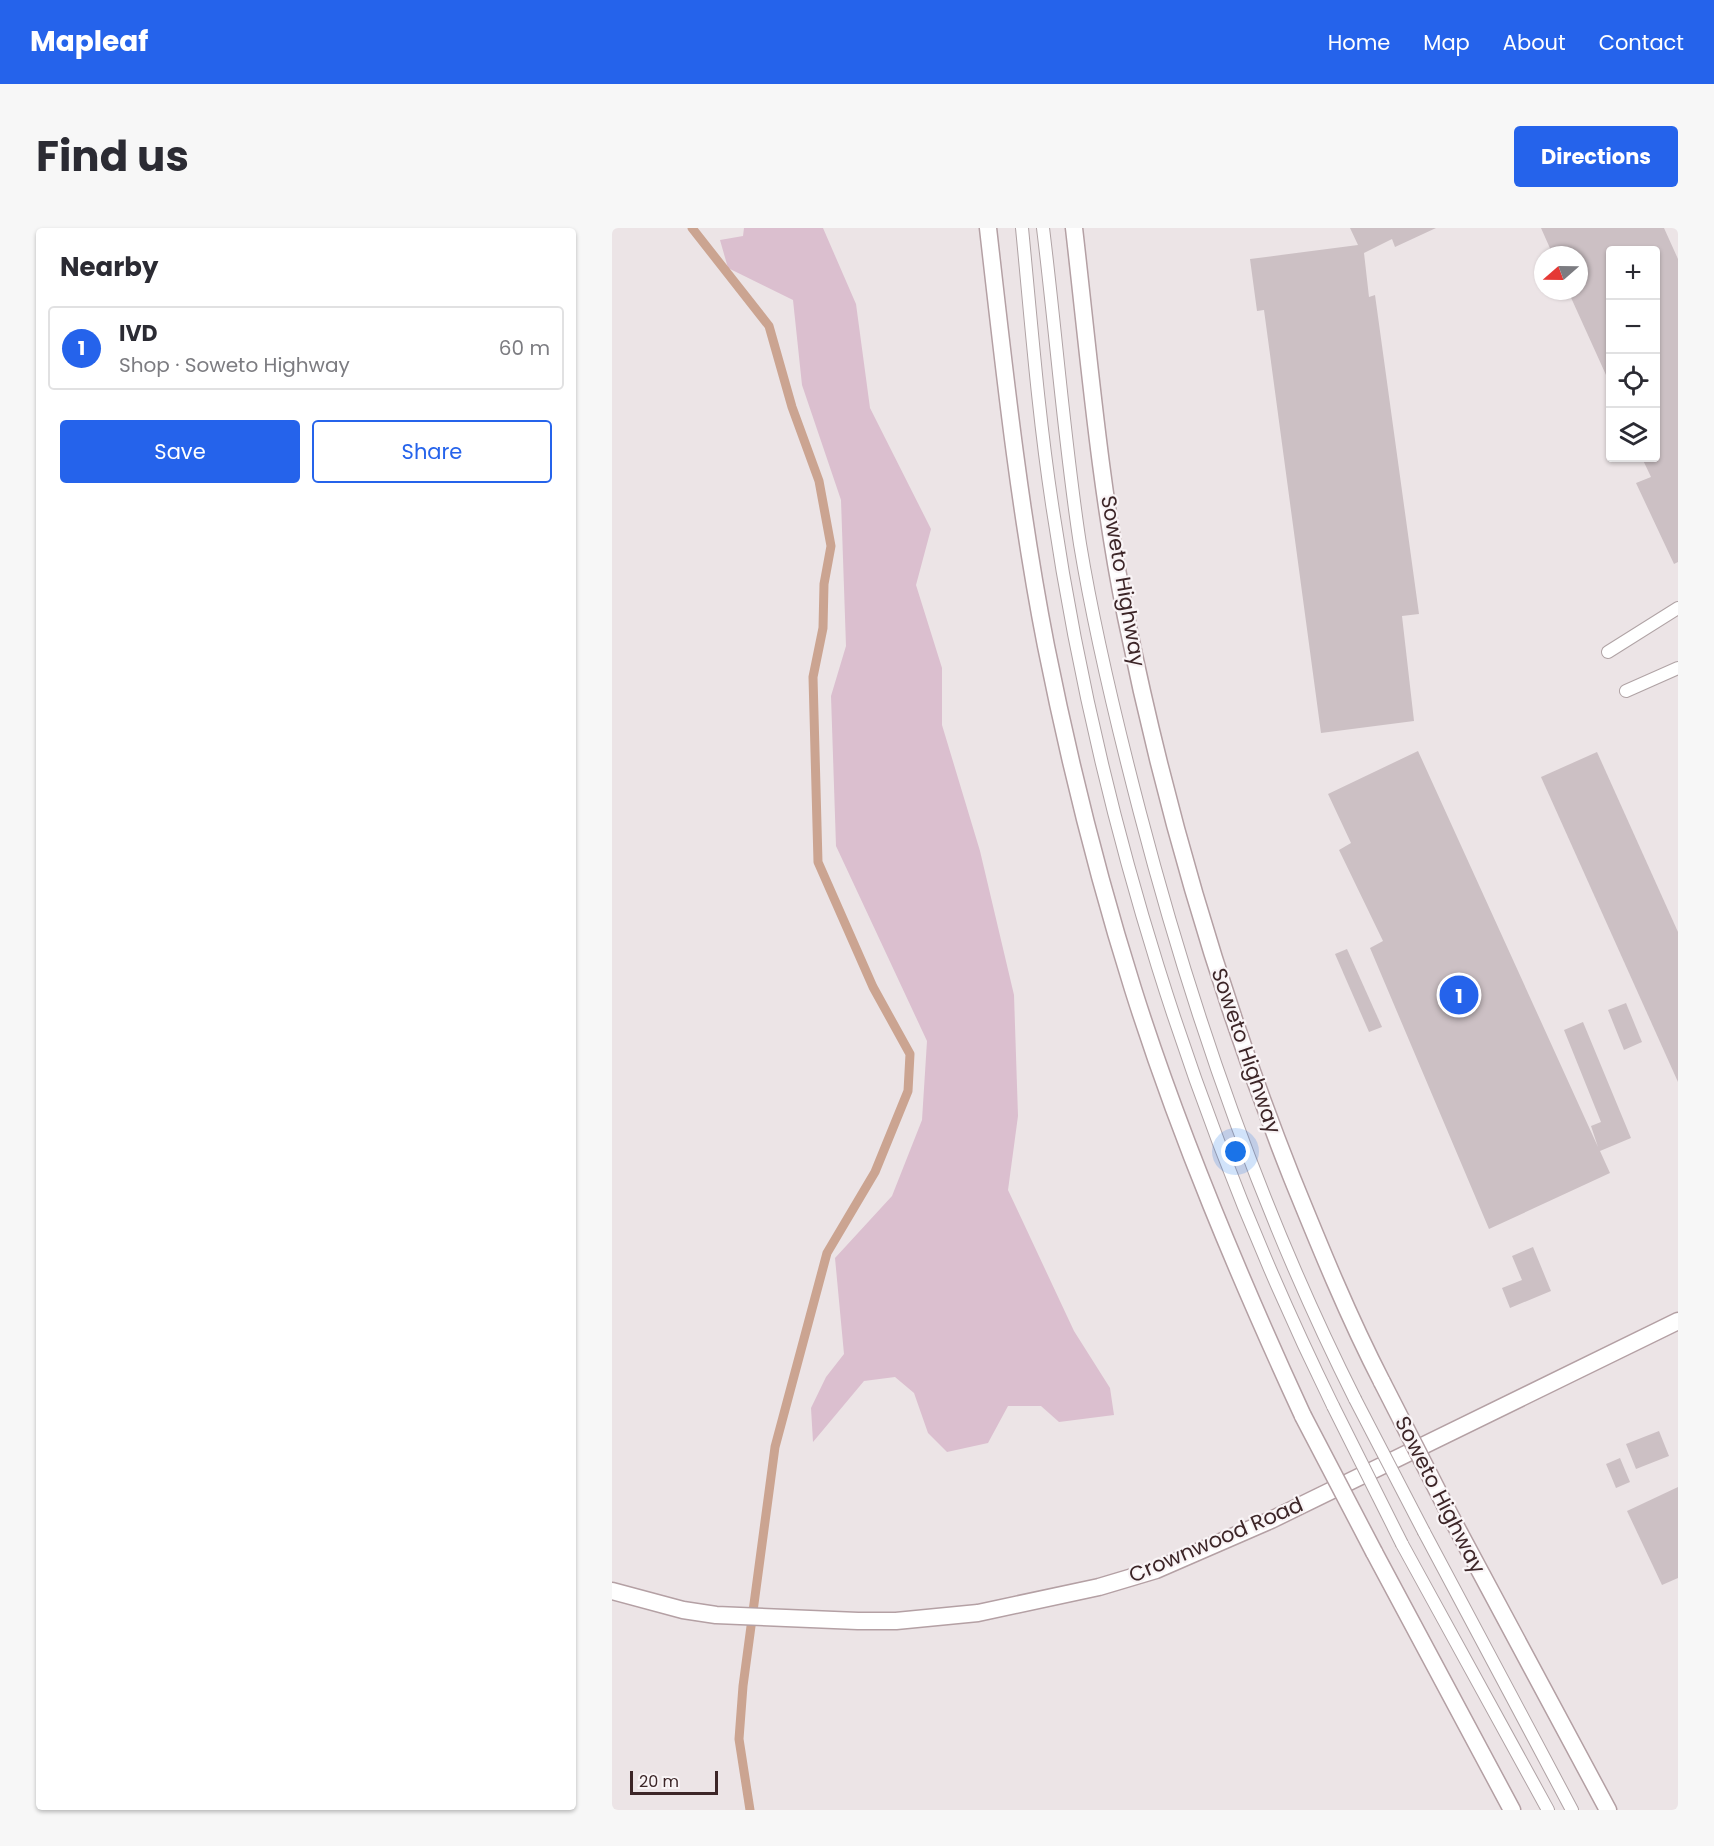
<!DOCTYPE html>
<meta charset="utf-8">
<style>
:root{--surface:#fff;--page:#f7f7f7;--text:#2b2b33;--muted:#7c7c81;--line:#e1e1e2;--accent:#2563eb}
body{margin:0;font-family:Poppins,sans-serif;background:var(--page);color:var(--text)}
.controls{position:absolute;right:18px;top:18px;display:grid;overflow:hidden;border-radius:6px;box-shadow:0 2px 4px #0004}
.controls button{width:54px;height:54px;display:grid;place-items:center;padding:0;border:0;border-bottom:2px solid var(--line);background:var(--surface);color:var(--text);font:30px sans-serif}
.compass{position:absolute;left:922px;top:18px;width:54px;height:54px;border-radius:50%;background:var(--surface);box-shadow:0 2px 4px #0004;rotate:250deg}
.scale{position:absolute;left:18px;bottom:15px;width:88px;box-sizing:border-box;padding-left:6px;border:3px solid #3c2527;border-top:0;font-size:16px;line-height:21px;white-space:nowrap;color:#3c2527;-webkit-text-stroke:4px #f9f4f6;paint-order:stroke}
.you{position:absolute;left:624px;top:924px;width:21px;height:21px;margin:-15px;border:4px solid #fff;border-radius:50%;background:#1a73e8;box-shadow:0 0 0 9px #1a73e833}
.badge{display:grid;place-items:center;width:39px;height:39px;border-radius:50%;background:var(--accent);color:#fff;font-size:20px;font-weight:700}
.pin{position:absolute;translate:-50% -50%;border:3px solid #fff;box-shadow:0 2px 6px #0006}
.list{margin:0;padding:0;list-style:none}
h2{display:flex;justify-content:space-between;align-items:center;height:78px;margin:0;padding:0 24px;font-size:26px}
h2 small{font-size:20px;font-weight:400;color:var(--muted)}
.list li{display:grid;grid-template-columns:39px 1fr auto;gap:18px;align-items:center;box-sizing:border-box;height:84px;margin:0 12px 12px;padding:0 12px;border:2px solid var(--line);border-radius:6px}
.list b{display:block;font-size:22px;white-space:nowrap}
.list p{margin:0;font-size:20px;white-space:nowrap;color:var(--muted)}
.list em{font-size:20px;font-style:normal;color:var(--muted)}
.actions{display:flex;gap:12px;padding:18px 24px}
.actions a{flex:1;padding:14px 0;border:2px solid var(--accent);border-radius:6px;text-align:center;font-size:21px;color:var(--accent)}
.actions .main{background:var(--accent);color:#fff}
.icon{flex:none;width:33px;height:33px;fill:none;stroke:currentColor;stroke-width:2;stroke-linecap:round;stroke-linejoin:round}
.map{position:relative;flex:none;width:1066px;height:1582px;overflow:hidden;border-radius:6px}
header{display:flex;align-items:center;gap:36px;box-sizing:border-box;height:84px;padding:0 30px;background:var(--accent);color:#fff}
header strong{font-size:28px}
nav{display:flex;gap:33px;margin-inline-start:auto;font-size:21px}
.intro{display:flex;align-items:center;justify-content:space-between;box-sizing:border-box;height:144px;padding:0 36px}
h1{margin:0;font-size:42px}
.button{padding:15px 27px;border-radius:6px;background:var(--accent);color:#fff;font-size:21px;font-weight:700}
main{display:flex;gap:36px;padding:0 36px}
aside{flex:1;background:var(--surface);border-radius:6px;box-shadow:0 2px 4px #0004}
.map>svg:first-child{display:block}
.green{fill:#dbbfcf}
.lines{fill:none;stroke-linecap:round;stroke-linejoin:round}
.stream{stroke:#cba491;stroke-width:9}
.building{fill:#ccc0c4}
.service-casing{stroke:#b0a3a5;stroke-width:14}
.secondary-casing{stroke:#b4a0a4;stroke-width:19}
.service{stroke:#fff;stroke-width:12}
.secondary{stroke:#fff;stroke-width:16}
.service-bridge-casing{stroke:#b0a3a5;stroke-width:14;stroke-linecap:butt}
.secondary-bridge-casing{stroke:#b4a0a4;stroke-width:19;stroke-linecap:butt}
.service-bridge{stroke:#fff;stroke-width:12}
.secondary-bridge{stroke:#fff;stroke-width:16}
.labels{text-anchor:middle;stroke-width:4.5;stroke-linejoin:round;paint-order:stroke}
.street-label{font-size:21px;fill:#3c2527;stroke:#f9f4f6}
</style>
<header>
<strong>Mapleaf</strong>
<nav><a>Home</a><a>Map</a><a>About</a><a>Contact</a></nav>
</header>
<div class="intro"><h1>Find us</h1><a class="button">Directions</a></div>
<main>
<aside>
<h2>Nearby<small></small></h2>
<ul class="list">
<li><span class="badge">1</span><div><b>IVD</b><p>Shop · Soweto Highway</p></div><em>60 m</em></li>
</ul>
<div class="actions"><a class="main">Save</a><a>Share</a></div>
</aside>
<div class="map">
<svg width="1066" height="1582" viewBox="0 0 1066 1582">
<rect width="100%" height="100%" fill="#ece4e6"/>
<path class="green" d="M132,0H211L244,76L258,180L319,301L304,357L330,440V497L368,623L402,767L406,888L396,962L462,1103L498,1160L502,1187L447,1194L429,1178H396L376,1215L335,1224L316,1205L302,1165L283,1149L252,1153L201,1214L199,1180L214,1149L232,1126L223,1030L280,968L310,892L315,813L224,618L219,468L234,418L229,272L190,157L181,72L116,40L108,12L131,8Z"/>
<g class="lines">
<path class="stream" d="M80,0L157,98L180,179L207,253L219,318L212,356L211,400L201,449L206,634L261,759L298,826L296,863L263,944L215,1025L163,1219L131,1458L127,1511L138,1582"/>
</g>
<g class="building">
<path d="M738,0H824L783,19L780,11L752,25L757,69L763,67L807,386L790,388L802,493L709,505L652,82L645,83L638,31L746,17Z"/>
<path d="M929,0H1052L1066,31V334L1062,336L1024,255L1039,249L1030,230H1044V22H999V158L956,63H967V27H941Z"/>
<path d="M806,523L986,919L979,898L989,894L952,802L971,794L1019,910L988,923L998,945L877,1001L758,720L771,713L727,622L739,615L716,566Z"/>
<path d="M985,524L1066,704V854L929,549Z"/>
<path d="M735,721L770,799L757,804L723,726Z"/>
<path d="M1014,775L1030,814L1012,822L996,782Z"/>
<path d="M921,1019L939,1063L898,1080L890,1060L910,1052L900,1028Z"/>
<path d="M1047,1203L1057,1228L1024,1241L1014,1216Z"/>
<path d="M1008,1230L1018,1254L1004,1260L994,1236Z"/>
<path d="M1066,1259V1350L1050,1357L1015,1283Z"/>
</g>
<g class="lines">
<defs>
<g id="service">
<path d="M410,0C419,92 426,184 440,276C486,589 582,894 721,1178"/>
<path d="M431,0C444,105 452,212 468,316C483,407 505,497 528,585C581,788 649,984 743,1171"/>
<path d="M996,424L1066,380"/>
<path d="M1014,463L1066,440"/>
<path d="M812,1304L960,1582"/>
<path d="M790,1316L936,1582"/>
</g>
<g id="secondary">
<path d="M376,0C392,140 407,280 434,418C457,533 486,650 521,761C567,907 627,1049 691,1188"/>
<path d="M462,0C477,130 488,261 514,389C553,581 608,768 680,950C708,1019 736,1088 770,1154"/>
<path d="M840,1291L996,1582"/>
<path d="M762,1324L900,1582"/>
<path d="M0,1363L71,1382L104,1387L246,1393H284L366,1385L487,1359L544,1342L659,1292L1066,1093"/>
</g>
</defs>
<use href="#service" class="service-casing"/>
<use href="#secondary" class="secondary-casing"/>
<use href="#service" class="service"/>
<use href="#secondary" class="secondary"/>
<defs>
<g id="service-bridge">
<path d="M743,1171L812,1304"/>
<path d="M721,1178L790,1316"/>
</g>
<g id="secondary-bridge">
<path d="M770,1154L840,1291"/>
<path d="M691,1188L762,1324"/>
</g>
</defs>
<use href="#service-bridge" class="service-bridge-casing"/>
<use href="#secondary-bridge" class="secondary-bridge-casing"/>
<use href="#service-bridge" class="service-bridge"/>
<use href="#secondary-bridge" class="secondary-bridge"/>
</g>
<g class="labels">
<g class="street-label">
<text transform="translate(511 353) rotate(80)" y="7">Soweto Highway</text>
<text transform="translate(634 823) rotate(71)" y="7">Soweto Highway</text>
<text transform="translate(828 1267) rotate(63)" y="7">Soweto Highway</text>
<text transform="translate(604 1312) rotate(-23)" y="7">Crownwood Road</text>
</g>
</g>
</svg>
<div class="controls">
<button>+</button>
<button>−</button>
<button><svg class="icon" aria-label="locate" viewBox="0 0 24 24"><circle cx="12" cy="12" r="6"/><path d="M12 2v4M12 18v4M2 12h4M18 12h4"/></svg></button>
<button><svg class="icon" aria-label="layers" viewBox="0 0 24 24"><path d="M12 4l9 5-9 5-9-5zM3 14l9 5 9-5"/></svg></button>
</div>
<svg class="compass" viewBox="-18 -18 36 36"><path d="M0-13l5 13h-10z" fill="#e53935"/><path d="M0 13l5-13h-10z" fill="#7c7c81"/></svg>
<div class="scale">20 m</div>
<div class="you"></div>
<div class="pin badge" style="left:847px;top:767px">1</div>
</div>
</main>
